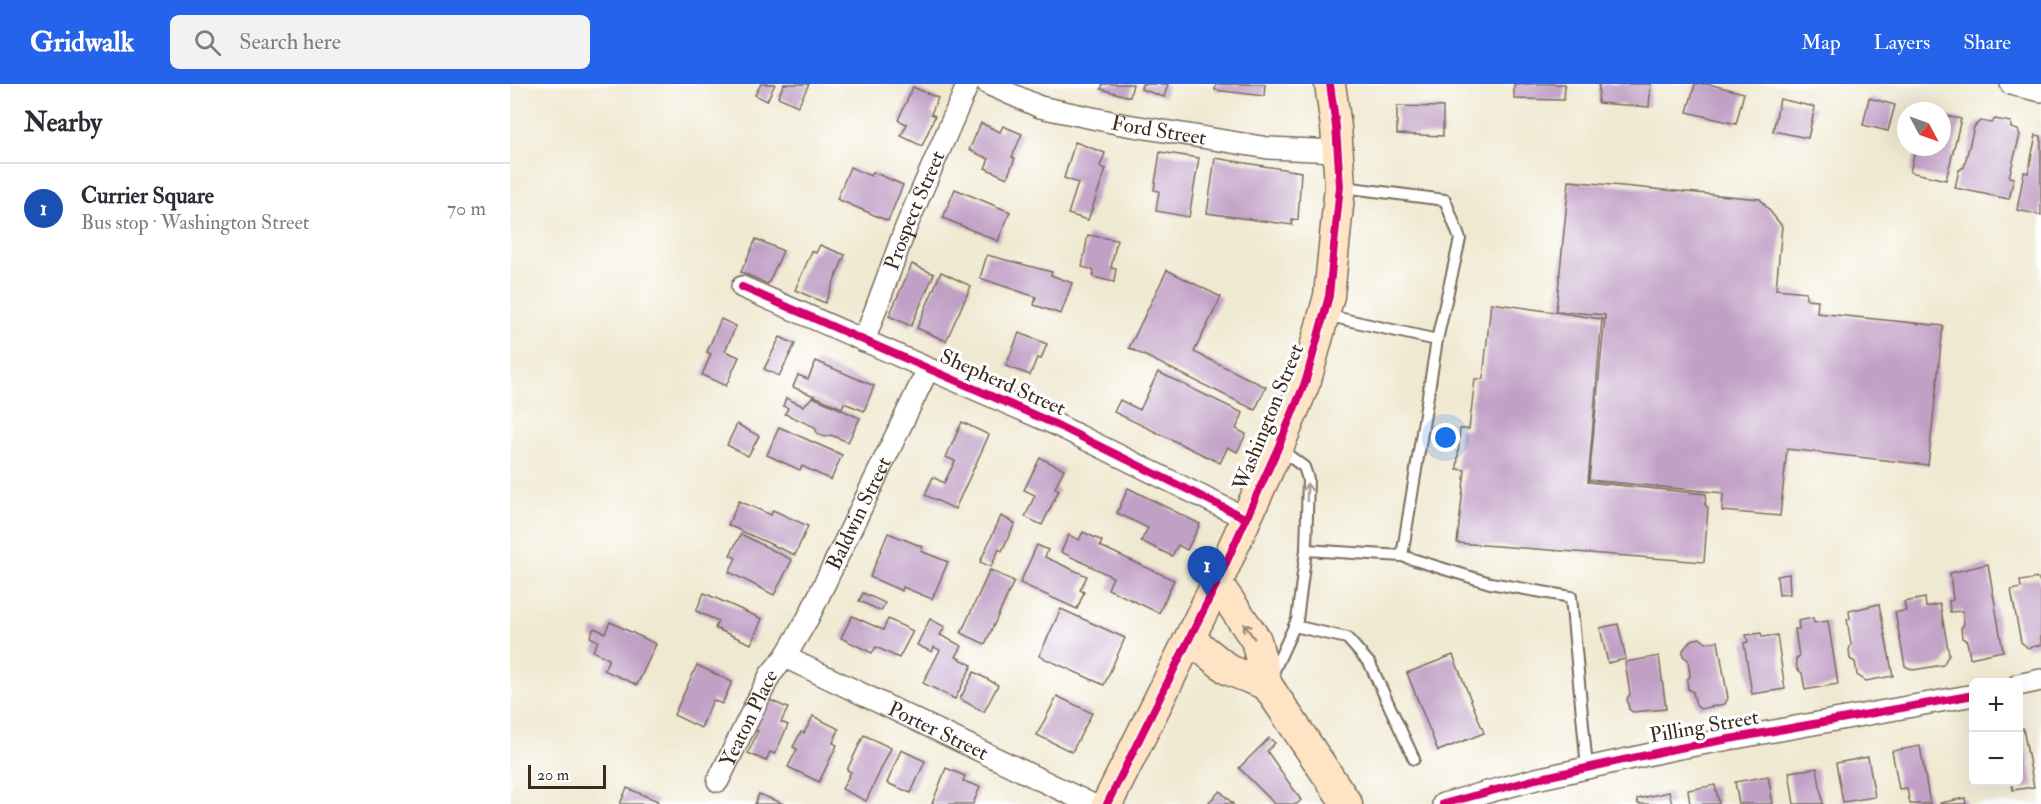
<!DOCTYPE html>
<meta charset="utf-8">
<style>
:root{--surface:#fff;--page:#f2f2f3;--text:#2b2b33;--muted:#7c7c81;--line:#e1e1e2;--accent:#2563eb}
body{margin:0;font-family:"IM FELL Double Pica",serif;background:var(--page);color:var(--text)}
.controls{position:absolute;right:18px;bottom:18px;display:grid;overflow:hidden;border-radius:9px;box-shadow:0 6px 24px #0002}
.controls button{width:54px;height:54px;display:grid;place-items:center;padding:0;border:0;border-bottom:2px solid var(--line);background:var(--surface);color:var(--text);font:30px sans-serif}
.compass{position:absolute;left:1387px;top:18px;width:54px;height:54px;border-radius:50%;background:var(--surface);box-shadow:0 6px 24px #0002;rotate:131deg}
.scale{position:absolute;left:18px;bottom:15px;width:78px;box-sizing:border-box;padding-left:6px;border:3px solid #3b2a1e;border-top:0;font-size:16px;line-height:21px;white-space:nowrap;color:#3b2a1e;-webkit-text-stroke:4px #fff;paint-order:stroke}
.you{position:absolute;left:936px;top:354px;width:21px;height:21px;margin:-15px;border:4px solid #fff;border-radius:50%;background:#1a73e8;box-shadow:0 0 0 9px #1a73e833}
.badge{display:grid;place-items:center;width:39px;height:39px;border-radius:50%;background:var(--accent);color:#fff;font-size:20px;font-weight:700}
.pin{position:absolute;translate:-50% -50px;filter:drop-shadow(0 2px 3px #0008)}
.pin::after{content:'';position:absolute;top:32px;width:21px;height:18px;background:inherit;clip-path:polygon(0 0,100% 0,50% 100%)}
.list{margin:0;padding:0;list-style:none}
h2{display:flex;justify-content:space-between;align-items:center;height:78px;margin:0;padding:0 24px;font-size:26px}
h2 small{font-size:20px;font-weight:400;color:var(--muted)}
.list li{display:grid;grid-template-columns:39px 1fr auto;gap:18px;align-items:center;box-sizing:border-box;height:90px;padding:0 24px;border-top:2px solid var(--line)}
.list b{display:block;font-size:22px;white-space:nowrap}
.list p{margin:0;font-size:20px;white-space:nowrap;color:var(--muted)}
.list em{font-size:20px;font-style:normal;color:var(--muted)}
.icon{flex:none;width:33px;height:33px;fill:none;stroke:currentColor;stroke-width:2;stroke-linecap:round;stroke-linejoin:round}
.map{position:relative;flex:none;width:1531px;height:720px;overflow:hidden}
header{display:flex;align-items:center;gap:36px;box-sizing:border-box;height:84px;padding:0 30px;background:var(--accent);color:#fff}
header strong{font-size:28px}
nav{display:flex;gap:33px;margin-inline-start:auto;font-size:21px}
.search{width:420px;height:54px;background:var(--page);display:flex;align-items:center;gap:15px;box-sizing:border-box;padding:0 21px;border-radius:9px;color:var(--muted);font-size:22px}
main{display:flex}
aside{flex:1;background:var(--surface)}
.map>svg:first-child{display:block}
.building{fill:#c1a0c6}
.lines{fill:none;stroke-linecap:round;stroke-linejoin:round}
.lane-casing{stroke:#7a6d5d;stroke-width:14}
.street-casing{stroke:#7a6d5d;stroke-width:24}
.secondary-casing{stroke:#7a6d5d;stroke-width:33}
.lane{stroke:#fff;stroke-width:10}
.street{stroke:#fff;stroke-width:21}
.secondary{stroke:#fee4c5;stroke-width:30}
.cycleway-casing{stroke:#fff;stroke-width:11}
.cycleway{stroke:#d6006c;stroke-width:8}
.oneway{stroke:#a79f9a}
.oneway2{stroke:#9c8772}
.labels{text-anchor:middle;stroke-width:6;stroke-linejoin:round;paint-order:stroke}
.street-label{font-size:21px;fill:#3b2a1e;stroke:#fff}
</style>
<header>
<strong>Gridwalk</strong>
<div class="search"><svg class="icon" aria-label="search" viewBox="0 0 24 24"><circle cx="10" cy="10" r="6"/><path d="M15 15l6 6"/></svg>Search here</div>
<nav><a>Map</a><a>Layers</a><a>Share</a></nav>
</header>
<main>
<aside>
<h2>Nearby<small></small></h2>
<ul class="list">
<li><span class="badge" style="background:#1a4fb4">1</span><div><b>Currier Square</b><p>Bus stop · Washington Street</p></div><em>70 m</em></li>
</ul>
</aside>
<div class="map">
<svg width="1531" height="720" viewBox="0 0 1531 720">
<rect width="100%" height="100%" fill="#fff"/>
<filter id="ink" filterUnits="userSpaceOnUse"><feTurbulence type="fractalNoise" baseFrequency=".0167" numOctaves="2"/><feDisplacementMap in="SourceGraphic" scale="12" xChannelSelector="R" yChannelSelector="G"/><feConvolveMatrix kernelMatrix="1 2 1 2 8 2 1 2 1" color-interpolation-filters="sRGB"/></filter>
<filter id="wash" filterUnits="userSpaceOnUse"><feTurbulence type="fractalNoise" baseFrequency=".008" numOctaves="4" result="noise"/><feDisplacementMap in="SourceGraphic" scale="24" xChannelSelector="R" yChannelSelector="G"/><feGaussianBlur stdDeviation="1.35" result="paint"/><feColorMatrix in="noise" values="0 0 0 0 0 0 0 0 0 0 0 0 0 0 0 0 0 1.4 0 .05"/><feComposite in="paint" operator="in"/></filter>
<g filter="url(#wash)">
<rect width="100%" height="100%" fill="#f0e9d1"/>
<g id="blocks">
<g class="building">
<path d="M251,0H265L257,17L245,11Z"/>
<path d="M274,0H299L288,22L268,13Z"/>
<path d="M593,0H623L620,13L591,5Z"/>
<path d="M632,0H658L654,13L631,5Z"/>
<path d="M706,0H755L754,12L705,6Z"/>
<path d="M1004,0H1055L1054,16L1004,15Z"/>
<path d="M1089,0H1141L1139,23L1088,19Z"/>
<path d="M1185,0H1198L1234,9L1226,40L1177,28Z"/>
<path d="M403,3L428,14L421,30L425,32L412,62L391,52L397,40L388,36Z"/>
<path d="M1359,14L1385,21L1378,47L1353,41Z"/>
<path d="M1270,15L1305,23L1298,54L1263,47Z"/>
<path d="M887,22L933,23V52L887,50Z"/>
<path d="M1432,31L1451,35L1436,96L1400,88L1406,63H1432Z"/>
<path d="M1485,35L1501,38V44L1508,46L1510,51L1499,93L1504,94L1499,115L1445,104L1449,86L1454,83L1464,43L1470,37L1481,39Z"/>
<path d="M471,39L490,48L493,42L512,50L502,73L505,74L497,94L475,84L479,75L459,66Z"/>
<path d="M1526,51L1531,52V131L1507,126L1514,88L1518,89Z"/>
<path d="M565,58L595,69L590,83L596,85L578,136L558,130L568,99L554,94Z"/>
<path d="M650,68L689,74L679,133L646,127L649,107L644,106Z"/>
<path d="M705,74L791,88L788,136L782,135V141L697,129Z"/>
<path d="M340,83L361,92L363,88L393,101L378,137L327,115Z"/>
<path d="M1059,97L1250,115L1272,142L1266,205L1296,208V215L1308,216L1307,229L1433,242L1418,381L1277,365L1270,432L1212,427L1213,409L1079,396L1095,231L1046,227Z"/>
<path d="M445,105L500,128L488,157L433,134Z"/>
<path d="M578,151L607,156L601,184L606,185L604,198L583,193L584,186L572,183Z"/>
<path d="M246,155L273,167L258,200L231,188Z"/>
<path d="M310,161L335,171L315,219L285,206L302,167L306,169Z"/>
<path d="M477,171L542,188L541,191L562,199L551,230L524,221L526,213L470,194Z"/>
<path d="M402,180L424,190L401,242L379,232Z"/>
<path d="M657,186L711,213L684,268L756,303L745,326L619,264Z"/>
<path d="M431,188L461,202L436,257L407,244Z"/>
<path d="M981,219L1092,235L1078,398L1196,410L1195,421L1198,424L1194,478L947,459L955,386L947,385L950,345H959L965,295H973Z"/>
<path d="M211,235L226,242L215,267L229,273L216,302L192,291L201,270L197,268Z"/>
<path d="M509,249L537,260L531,275L527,274L520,291L496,282Z"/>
<path d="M270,253L285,260L269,292L254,285Z"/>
<path d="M306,277L364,302L354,327L334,319L332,324L283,303L288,291L298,295Z"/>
<path d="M648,288L733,329L726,345L736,350L727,368L718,363L710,379L604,328L610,316L630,326Z"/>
<path d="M303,313L350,334L338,358L321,351L315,353L307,349L305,343L275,330L278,324L273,322L276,314L293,322Z"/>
<path d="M452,338L479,351L445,425L415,411L423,393L434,399L445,377L436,373Z"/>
<path d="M227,340L249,352L238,372L217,361Z"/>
<path d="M269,343L332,371L321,396L292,382L290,386L257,371Z"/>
<path d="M530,374L554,385L545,404L549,406L532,441L515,433L525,411L514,406Z"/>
<path d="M618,404L690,440L677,466L668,461L662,472L631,457L638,444L607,429Z"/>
<path d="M229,417L261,431L263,426L298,442L285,471L218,441Z"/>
<path d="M491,432L505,439L492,467L489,465L481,483L470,478Z"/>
<path d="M573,448L592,457L590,462L664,496L649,529L598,505L603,493L551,468L559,451L569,456Z"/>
<path d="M378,449L413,463L411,467L438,478L422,515L393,503L392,507L360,493Z"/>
<path d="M231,450L282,476L264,511L219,488L226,474L220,471Z"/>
<path d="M527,461L538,466L535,473L577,492L570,506L574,508L567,525L510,499Z"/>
<path d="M1478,480L1493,567L1460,574L1457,557L1452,554L1451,544L1454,540L1453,527L1440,528L1439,517L1443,516L1440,489Z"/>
<path d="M480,486L504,497L475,560L451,549Z"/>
<path d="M1279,490L1280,510L1269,511L1267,492Z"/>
<path d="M1528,494L1531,500V561L1518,564L1511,558L1501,506L1511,504L1510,497Z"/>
<path d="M194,509L252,535L241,560L205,544L208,537L186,527Z"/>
<path d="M353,509L375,519L371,527L349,517Z"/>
<path d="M1415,514L1416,523L1430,520L1439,570L1433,581L1403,586L1395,582L1385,528L1396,527L1394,518Z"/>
<path d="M1369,520L1383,592L1356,597L1347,591L1345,578L1340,575L1339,566L1341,561L1337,535H1340L1339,527Z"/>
<path d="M551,525L615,554L594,601L529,572Z"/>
<path d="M342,532L373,546L378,535L403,547L389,574L366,563L362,569L331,554Z"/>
<path d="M1303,534L1304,539L1318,537L1328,600L1295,606L1292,589L1287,585L1286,575L1289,573L1285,545H1289L1288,537Z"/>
<path d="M420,535L435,543L430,551L452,562L446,573L462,581L445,615L413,599L430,566L424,563L422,568L407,561Z"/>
<path d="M100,538L146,560L127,601L94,586L99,575L83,567L88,557L80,553L84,544L95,549Z"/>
<path d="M1108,540L1116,575L1098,579L1090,544Z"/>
<path d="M1251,549L1252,553L1267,551L1275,605L1242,610L1234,559L1238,558L1236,551Z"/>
<path d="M1190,554L1196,559L1208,557L1218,614L1215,620L1190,625L1186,621L1183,608L1178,605L1177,596L1180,592L1178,576L1173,572V566L1181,556Z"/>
<path d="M943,571L974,649L928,667L897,589Z"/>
<path d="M1149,572L1156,625L1123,628L1119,625L1117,615L1120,610L1115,578Z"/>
<path d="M187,581L222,598L212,620L203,616L191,644L164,631Z"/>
<path d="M464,588L488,601L474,628L450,615Z"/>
<path d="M547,612L582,629L562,668L527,651Z"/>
<path d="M255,614L278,624L271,638L278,641L265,670L260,668L256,677L238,669L248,647L241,644Z"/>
<path d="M303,632L329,645L323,659L327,661L309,698L278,683L287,665L283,663L291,648L294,649Z"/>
<path d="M1508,644H1513L1524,703L1503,706L1501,698H1508Z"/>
<path d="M354,651L381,664L356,717L332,705L341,688L337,686Z"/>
<path d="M759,654L765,659L757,667L791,716L787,720H765L729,684Z"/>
<path d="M1410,662L1420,720H1400L1397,704L1389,705L1382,667Z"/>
<path d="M391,666L415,677L401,709L377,699Z"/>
<path d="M1358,673L1365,713L1333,718L1326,679Z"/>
<path d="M436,684L455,692L453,697L470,703L463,720H422Z"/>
<path d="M1307,684L1313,720H1284L1279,688Z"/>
<path d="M1258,692L1263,720H1229L1225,698Z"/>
<path d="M1205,701L1209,720H1180L1178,706Z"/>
<path d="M117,704L148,717L146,720H110Z"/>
<path d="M710,707L723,720H697Z"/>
<path d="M1159,708L1162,720H1128L1127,715Z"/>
<path d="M249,710L274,720H245Z"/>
<path d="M1455,714L1456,720H1430V719Z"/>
</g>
</g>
</g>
<g filter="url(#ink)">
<use href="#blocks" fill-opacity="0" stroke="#7a6d5d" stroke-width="1.5"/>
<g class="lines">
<defs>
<g id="lane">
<path d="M833,103L935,116L950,155L927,256"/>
<path d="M815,231L927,256L892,472"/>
<path d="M796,466L892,472L980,499L1061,513L1077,684"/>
<path d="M784,542L837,554L860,580L904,675"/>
<path d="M761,593L787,536L796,466L798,395L794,383L771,366"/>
</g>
<g id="street">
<path id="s1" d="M478,0L530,23L611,40L758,64L828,67"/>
<path d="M1501,0L1531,7"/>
<path d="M232,203L547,341L735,434"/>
<path id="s2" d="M354,257L396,143L458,0"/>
<path id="s3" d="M275,573L581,720"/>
<path d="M1508,601L1531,596"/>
<path id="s4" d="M208,697L260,591L275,573L298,534L418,285"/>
<path d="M933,720L1026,695L1164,665L1464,611"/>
</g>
<g id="secondary">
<path d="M707,499L746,556L757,601L837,720"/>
<path d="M680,555L719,586L757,601"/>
<path d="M597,720L707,499L768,364L796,296L819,212L830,102L826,43L820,0"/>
</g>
</defs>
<use href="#lane" class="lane-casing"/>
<use href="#street" class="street-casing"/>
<use href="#secondary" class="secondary-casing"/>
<use href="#lane" class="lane"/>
<use href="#street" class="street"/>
<use href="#secondary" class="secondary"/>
<defs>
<g id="cycleway">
<path d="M232,203L547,341L735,434"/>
<path d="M597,720L707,499L768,364L796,296L819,212L830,102L826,43L820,0"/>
<path d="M933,720L1026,695L1164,665L1464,611"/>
</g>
</defs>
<use href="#cycleway" class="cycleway-casing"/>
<use href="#cycleway" class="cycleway"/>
</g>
<defs><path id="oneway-shaft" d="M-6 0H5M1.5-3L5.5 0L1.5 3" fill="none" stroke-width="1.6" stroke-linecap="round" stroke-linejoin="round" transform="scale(1.5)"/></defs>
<use class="oneway" href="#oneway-shaft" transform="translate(797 408) rotate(-89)"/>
<use class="oneway2" href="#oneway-shaft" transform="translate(739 547) rotate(-125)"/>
</g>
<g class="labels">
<g class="street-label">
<text dy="7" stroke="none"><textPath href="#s1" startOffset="178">Ford Street</textPath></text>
<text dy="7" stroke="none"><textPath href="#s2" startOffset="140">Prospect Street</textPath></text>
<text transform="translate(493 298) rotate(24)" y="7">Shepherd Street</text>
<text transform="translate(758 333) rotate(-68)" y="7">Washington Street</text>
<text dy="7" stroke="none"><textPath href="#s4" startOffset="303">Baldwin Street</textPath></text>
<text dy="7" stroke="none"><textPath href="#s4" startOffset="70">Yeaton Place</textPath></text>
<text transform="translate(1194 642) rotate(-10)" y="7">Pilling Street</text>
<text dy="7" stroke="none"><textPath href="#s3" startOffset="170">Porter Street</textPath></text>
</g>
</g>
</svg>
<div class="controls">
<button>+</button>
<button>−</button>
</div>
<svg class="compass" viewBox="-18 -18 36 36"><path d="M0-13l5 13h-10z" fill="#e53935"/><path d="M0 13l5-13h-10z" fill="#7c7c81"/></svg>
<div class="scale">20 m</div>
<div class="you"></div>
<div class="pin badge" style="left:697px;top:512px;background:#1a4fb4">1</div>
</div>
</main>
